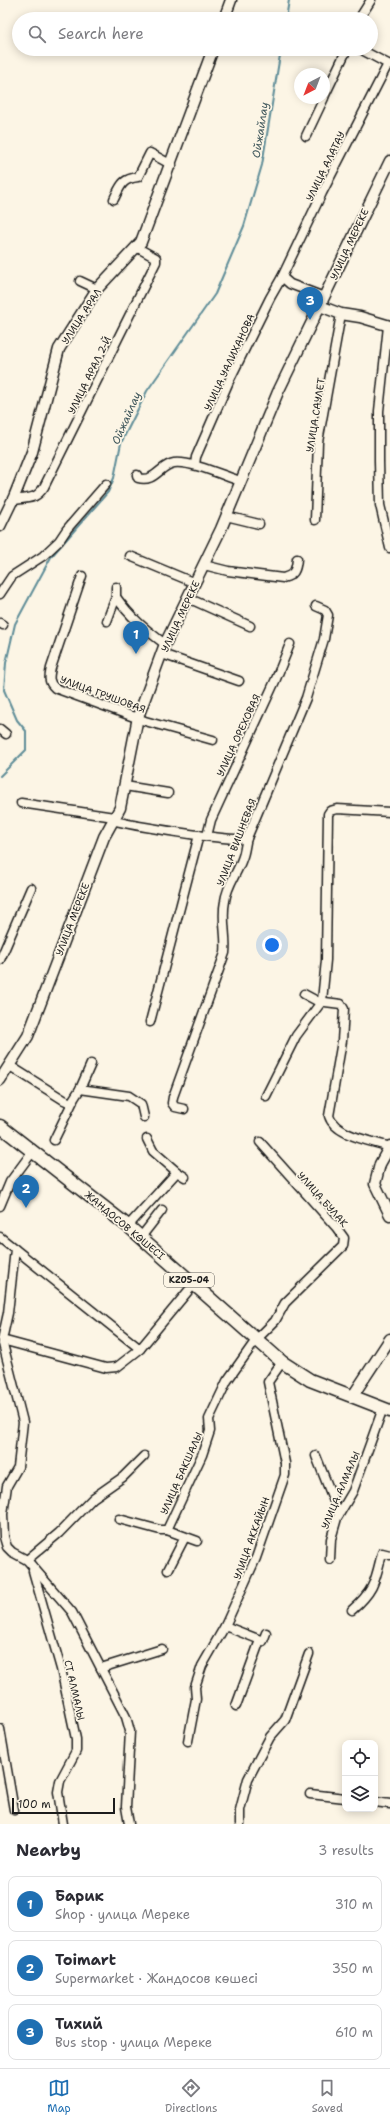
<!DOCTYPE html>
<meta charset="utf-8">
<style>
:root{--surface:#fff;--page:#f2f2f3;--text:#2b2b33;--muted:#7c7c81;--line:#e1e1e2;--accent:#1f6fb2}
body{margin:0;font-family:"Shantell Sans",sans-serif;background:var(--page);color:var(--text)}
.controls{position:absolute;right:12px;bottom:12px;display:grid;overflow:hidden;border-radius:8px;box-shadow:0 2px 10px #0003}
.controls button{width:36px;height:36px;display:grid;place-items:center;padding:0;border:0;border-bottom:1px solid var(--line);background:var(--surface);color:var(--text);font:20px sans-serif}
.compass{position:absolute;left:294px;top:68px;width:36px;height:36px;border-radius:50%;background:var(--surface);box-shadow:0 2px 10px #0003;rotate:222deg}
.scale{position:absolute;left:12px;bottom:10px;width:103px;box-sizing:border-box;padding-left:4px;border:2px solid #1c1c1c;border-top:0;font-size:11px;line-height:14px;white-space:nowrap;color:#1c1c1c;-webkit-text-stroke:3px #fcf5e5;paint-order:stroke}
.you{position:absolute;left:272px;top:945px;width:14px;height:14px;margin:-10px;border:3px solid #fff;border-radius:50%;background:#1a73e8;box-shadow:0 0 0 6px #1a73e833}
.badge{display:grid;place-items:center;width:26px;height:26px;border-radius:50%;background:var(--accent);color:#fff;font-size:13px;font-weight:700}
.pin{position:absolute;translate:-50% -33px;filter:drop-shadow(0 1px 2px #0008)}
.pin::after{content:'';position:absolute;top:21px;width:14px;height:12px;background:inherit;clip-path:polygon(0 0,100% 0,50% 100%)}
.list{margin:0;padding:0;list-style:none}
h2{display:flex;justify-content:space-between;align-items:center;height:52px;margin:0;padding:0 16px;font-size:17px}
h2 small{font-size:13px;font-weight:400;color:var(--muted)}
.list li{display:grid;grid-template-columns:26px 1fr auto;gap:12px;align-items:center;box-sizing:border-box;height:56px;margin:0 8px 8px;padding:0 8px;border:1px solid var(--line);border-radius:8px}
.list b{display:block;font-size:15px;white-space:nowrap}
.list p{margin:0;font-size:13px;white-space:nowrap;color:var(--muted)}
.list em{font-size:13px;font-style:normal;color:var(--muted)}
.icon{flex:none;width:22px;height:22px;fill:none;stroke:currentColor;stroke-width:2;stroke-linecap:round;stroke-linejoin:round}
.map{position:relative;flex:none;width:390px;height:1824px;overflow:hidden}
.search{position:absolute;background:var(--surface);box-shadow:0 2px 10px #0003;left:12px;right:12px;top:12px;height:44px;display:flex;align-items:center;gap:10px;box-sizing:border-box;padding:0 14px;border-radius:22px;color:var(--muted);font-size:15px}
.sheet{height:244px;background:var(--surface)}
nav{display:flex;justify-content:space-around;align-items:center;box-sizing:border-box;height:56px;border-top:1px solid var(--line);background:var(--surface);font-size:11px;color:var(--muted)}
nav a{display:grid;justify-items:center;gap:2px}
nav .on{color:var(--accent)}
.map>svg:first-child{display:block}
.lines{fill:none;stroke-linecap:round;stroke-linejoin:round}
.stream{stroke:#5f8d98;stroke-width:2}
.minor-casing{stroke:#1c1c1c;stroke-width:11}
.tertiary-casing{stroke:#1c1c1c;stroke-width:13}
.primary-casing{stroke:#1c1c1c;stroke-width:15}
.minor{stroke:#fcf5e5;stroke-width:8}
.tertiary{stroke:#fcf5e5;stroke-width:10}
.primary{stroke:#fcf5e5;stroke-width:12}
.labels{text-anchor:middle;stroke-width:3.5;stroke-linejoin:round;paint-order:stroke}
.shield{fill:#fcf5e5;stroke:#5f5d58;stroke-width:1}
.shield-label{font-size:9px;font-weight:bold;fill:#1c1c1c}
.street-label{font-size:10px;fill:#1c1c1c;stroke:#fcf5e5}
.water-label{font-size:11px;font-style:italic;fill:#3d555a;stroke:#fcf5e5}
</style>
<div class="map">
<svg width="390" height="1824" viewBox="0 0 390 1824">
<rect width="100%" height="100%" fill="#fcf5e5"/>
<filter id="ink" filterUnits="userSpaceOnUse"><feTurbulence type="fractalNoise" baseFrequency=".025" numOctaves="2"/><feDisplacementMap in="SourceGraphic" scale="8" xChannelSelector="R" yChannelSelector="G"/><feConvolveMatrix kernelMatrix="1 2 1 2 8 2 1 2 1" color-interpolation-filters="sRGB"/></filter>
<g filter="url(#ink)">
<g class="lines">
<g class="stream">
<path d="M286,19L289,0"/>
<path d="M0,776L26,750V731L17,720L4,690L6,663L15,624L51,557L108,492L114,478L121,443L147,391L215,294L244,226L262,165L281,49"/>
</g>
<defs>
<g id="minor">
<path d="M359,19L371,0"/>
<path d="M360,49L390,65"/>
<path d="M324,97L347,49"/>
<path d="M306,136L324,98"/>
<path d="M114,199C121,185 122,179 138,177L150,153L172,165"/>
<path d="M282,277L290,284L324,297"/>
<path d="M80,281L97,289"/>
<path d="M388,326L379,411V461L380,505L390,548"/>
<path d="M195,465L196,457L230,379L270,298L282,277L322,193L388,64"/>
<path d="M137,475L138,478C155,483 160,465 174,463C191,461 222,475 240,481"/>
<path d="M12,501C27,496 34,502 44,487L156,262V258L136,247"/>
<path d="M226,516L259,524"/>
<path d="M315,520L318,442L341,314"/>
<path d="M130,556L195,583"/>
<path d="M204,565L228,571L283,578C294,575 296,571 297,559"/>
<path d="M82,576L51,668C49,677 48,682 55,688L145,721L213,740"/>
<path d="M116,587V597C130,617 146,630 165,644"/>
<path d="M0,594L12,576L43,556L59,541L67,529L106,484"/>
<path d="M188,598L250,626"/>
<path d="M107,621L116,597"/>
<path d="M0,623L3,625"/>
<path d="M162,654L239,681"/>
<path d="M0,729L6,734"/>
<path d="M125,786L168,793"/>
<path d="M21,803L114,817"/>
<path d="M112,820C128,825 236,843 247,838"/>
<path d="M207,836L211,820L276,679L290,644"/>
<path d="M0,960L31,888"/>
<path d="M304,994L317,1001L341,1004L344,1009L342,1041L329,1116C335,1136 373,1141 390,1147"/>
<path d="M150,1022L199,835"/>
<path d="M10,1066L64,1100L71,1103L80,1089L91,1064"/>
<path d="M80,1089L129,1096L141,1104L144,1117"/>
<path d="M266,1096L296,1036L322,1001L326,960L328,814L330,811L337,809L390,812"/>
<path d="M184,1109L175,1107L172,1103L173,1097L225,953C227,936 221,919 225,901C227,885 237,874 242,859C245,852 245,845 247,838L306,698L324,639L328,615L325,610L316,606"/>
<path d="M54,1140L73,1101"/>
<path d="M177,1172L185,1177"/>
<path d="M0,1206L10,1182L33,1151"/>
<path d="M128,1226L177,1172L153,1151L147,1139"/>
<path d="M0,1237L15,1249L8,1313L2,1340L23,1422L18,1467L7,1486L3,1514L4,1537L7,1547L12,1552L27,1560L72,1612L126,1717L130,1731L126,1807L129,1824"/>
<path d="M141,1237L162,1210"/>
<path d="M15,1249L140,1349L194,1284"/>
<path d="M2,1340L106,1368L117,1367L140,1349"/>
<path d="M316,1456L339,1514"/>
<path d="M119,1519L160,1530H167L202,1455L210,1431L209,1419L227,1381L256,1340L275,1321L285,1303L343,1246L344,1238L336,1227L260,1142"/>
<path d="M167,1530L197,1541"/>
<path d="M330,1559L331,1539L337,1518L353,1491L383,1408"/>
<path d="M27,1560L59,1533L93,1498L123,1477L144,1456"/>
<path d="M168,1570L185,1537"/>
<path d="M33,1571L61,1669L76,1739V1751L60,1781L58,1792L63,1824"/>
<path d="M352,1610C375,1590 375,1581 382,1553L390,1555"/>
<path d="M225,1626L263,1641L266,1633"/>
<path d="M101,1668L162,1649"/>
<path d="M236,1706L260,1640"/>
<path d="M0,1729L14,1810"/>
<path d="M188,1741L196,1699L195,1687L202,1666L225,1626L256,1558L285,1475V1463L268,1382L282,1362"/>
<path d="M310,1794L345,1798"/>
<path d="M375,1802L390,1804"/>
<path d="M240,1824V1810L248,1779L270,1737L285,1720L309,1654"/>
</g>
<g id="tertiary">
<path d="M224,19L231,0"/>
<path d="M320,306L341,314L360,317L390,326"/>
<path d="M0,526L14,497L32,452L59,349L97,289L141,242L213,49"/>
<path d="M0,1080L28,1036L104,837L120,808L138,717L165,644L221,529L278,392L390,161"/>
<path d="M390,1146L380,1164L375,1184L390,1215"/>
<path d="M352,1397L390,1339"/>
</g>
<path id="primary" d="M0,1126L128,1226L282,1362L310,1380L390,1411"/>
</defs>
<use href="#minor" class="minor-casing"/>
<use href="#tertiary" class="tertiary-casing"/>
<use href="#primary" class="primary-casing"/>
<use href="#minor" class="minor"/>
<use href="#tertiary" class="tertiary"/>
<use href="#primary" class="primary"/>
</g>
</g>
<g class="labels">
<rect class="shield" x="164" y="1273" width="50" height="14" rx="3"/>
<g class="shield-label">
<text x="189" y="1283">KZ05-04</text>
</g>
<g class="street-label">
<text transform="translate(325 166) rotate(-64)" y="4">УЛИЦА АЛАТАУ</text>
<text transform="translate(349 244) rotate(-65)" y="4">УЛИЦА МЕРЕКЕ</text>
<text transform="translate(81 316) rotate(-57)" y="4">УЛИЦА АРАЛ</text>
<text transform="translate(229 362) rotate(-65)" y="4">УЛИЦА УАЛИХАНОВА</text>
<text transform="translate(89 375) rotate(-64)" y="4">УЛИЦА АРАЛ 2-Й</text>
<text transform="translate(315 415) rotate(-81)" y="4">УЛИЦА САУЛЕТ</text>
<text transform="translate(180 616) rotate(-65)" y="4">УЛИЦА МЕРЕКЕ</text>
<text transform="translate(103 694) rotate(20)" y="4">УЛИЦА ГРУШОВАЯ</text>
<text transform="translate(238 735) rotate(-65)" y="4">УЛИЦА ОРЕХОВАЯ</text>
<text transform="translate(236 842) rotate(-69)" y="4">УЛИЦА ВИШНЕВАЯ</text>
<text transform="translate(72 919) rotate(-69)" y="4">УЛИЦА МЕРЕКЕ</text>
<text transform="translate(323 1199) rotate(48)" y="4">УЛИЦА БУЛАК</text>
<text transform="translate(125 1225) rotate(40)" y="4">ЖАНДОСОВ КӨШЕСІ</text>
<text transform="translate(181 1473) rotate(-66)" y="4">УЛИЦА БАКШАЛЫ</text>
<text transform="translate(340 1490) rotate(-67)" y="4">УЛИЦА АЛМАЛЫ</text>
<text transform="translate(251 1538) rotate(-70)" y="4">УЛИЦА АККАЙЫН</text>
<text transform="translate(75 1690) rotate(77)" y="4">СТ АЛМАЛЫ</text>
</g>
<g class="water-label">
<text transform="translate(260 130) rotate(-81)" y="4">Ойжайлау</text>
<text transform="translate(126 418) rotate(-66)" y="4">Ойжайлау</text>
</g>
</g>
</svg>
<div class="controls">
<button><svg class="icon" aria-label="locate" viewBox="0 0 24 24"><circle cx="12" cy="12" r="6"/><path d="M12 2v4M12 18v4M2 12h4M18 12h4"/></svg></button>
<button><svg class="icon" aria-label="layers" viewBox="0 0 24 24"><path d="M12 4l9 5-9 5-9-5zM3 14l9 5 9-5"/></svg></button>
</div>
<svg class="compass" viewBox="-18 -18 36 36"><path d="M0-13l5 13h-10z" fill="#e53935"/><path d="M0 13l5-13h-10z" fill="#7c7c81"/></svg>
<div class="scale">100 m</div>
<div class="you"></div>
<div class="pin badge" style="left:136px;top:654px">1</div>
<div class="pin badge" style="left:26px;top:1208px">2</div>
<div class="pin badge" style="left:310px;top:320px">3</div>
<div class="search"><svg class="icon" aria-label="search" viewBox="0 0 24 24"><circle cx="10" cy="10" r="6"/><path d="M15 15l6 6"/></svg>Search here</div>
</div>
<section class="sheet">
<h2>Nearby<small>3 results</small></h2>
<ul class="list">
<li><span class="badge">1</span><div><b>Барик</b><p>Shop · улица Мереке</p></div><em>310 m</em></li>
<li><span class="badge">2</span><div><b>Toimart</b><p>Supermarket · Жандосов көшесі</p></div><em>350 m</em></li>
<li><span class="badge">3</span><div><b>Тихий</b><p>Bus stop · улица Мереке</p></div><em>610 m</em></li>
</ul>
</section>
<nav>
<a class="on"><svg class="icon" aria-label="map" viewBox="0 0 24 24"><path d="M3 6l6-2 6 2 6-2v14l-6 2-6-2-6 2zM9 4v14M15 6v14"/></svg>Map</a>
<a><svg class="icon" aria-label="directions" viewBox="0 0 24 24"><path d="M12 3l9 9-9 9-9-9zM9 14v-3h6M13 9l2 2-2 2"/></svg>Directions</a>
<a><svg class="icon" aria-label="saved" viewBox="0 0 24 24"><path d="M7 4h10v16l-5-4-5 4z"/></svg>Saved</a>
</nav>
